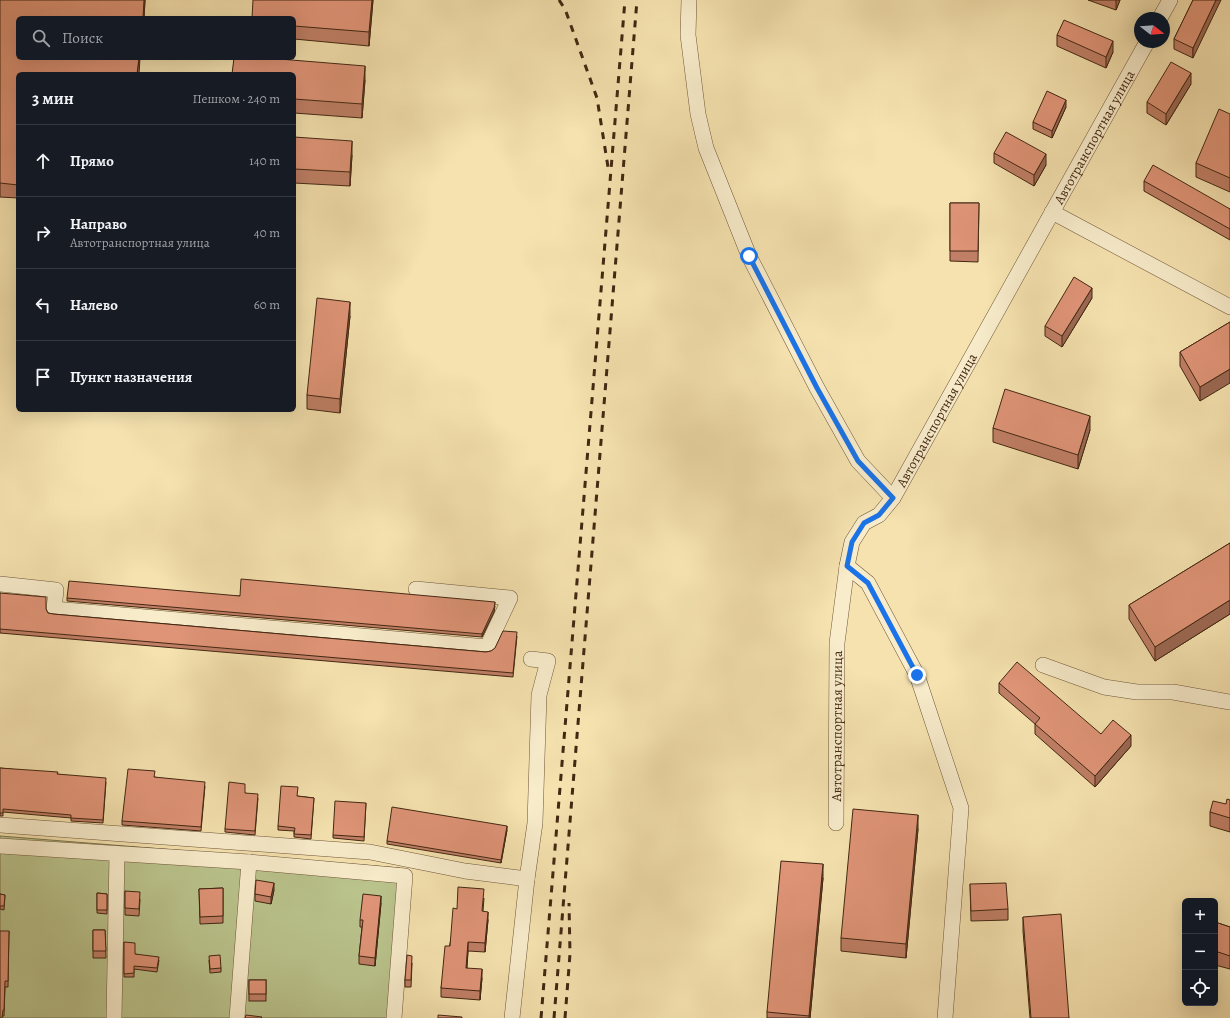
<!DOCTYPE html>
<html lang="ru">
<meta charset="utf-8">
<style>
:root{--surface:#171b24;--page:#242831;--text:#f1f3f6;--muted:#9ea1a6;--line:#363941}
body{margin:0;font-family:Alegreya,serif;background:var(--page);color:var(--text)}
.controls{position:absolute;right:12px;bottom:12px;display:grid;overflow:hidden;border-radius:6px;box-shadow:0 4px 16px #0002}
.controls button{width:36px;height:36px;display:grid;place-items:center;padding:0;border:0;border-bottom:1px solid var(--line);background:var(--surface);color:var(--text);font:20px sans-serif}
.compass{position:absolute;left:1134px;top:12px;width:36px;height:36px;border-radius:50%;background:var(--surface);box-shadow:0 4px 16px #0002;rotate:107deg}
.stop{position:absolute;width:12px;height:12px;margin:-9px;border:3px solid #1a73e8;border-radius:50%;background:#fff}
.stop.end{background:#1a73e8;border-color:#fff;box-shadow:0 1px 4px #0008}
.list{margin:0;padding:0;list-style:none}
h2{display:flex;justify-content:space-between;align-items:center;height:52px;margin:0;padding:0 16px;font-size:17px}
h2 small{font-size:13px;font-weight:400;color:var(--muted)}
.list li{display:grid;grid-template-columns:26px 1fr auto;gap:12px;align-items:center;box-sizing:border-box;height:72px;padding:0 16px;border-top:1px solid var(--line)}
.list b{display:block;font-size:15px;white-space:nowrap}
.list p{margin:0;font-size:13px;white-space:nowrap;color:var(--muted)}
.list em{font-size:13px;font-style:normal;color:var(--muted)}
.icon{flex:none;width:22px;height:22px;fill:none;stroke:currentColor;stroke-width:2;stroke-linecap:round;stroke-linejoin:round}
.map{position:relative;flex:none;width:1230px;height:1018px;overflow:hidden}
.search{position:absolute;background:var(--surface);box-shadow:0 4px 16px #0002;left:16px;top:16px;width:280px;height:44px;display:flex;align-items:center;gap:10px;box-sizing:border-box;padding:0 14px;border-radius:6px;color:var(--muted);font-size:15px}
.panel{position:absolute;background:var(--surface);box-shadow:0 4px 16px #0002;left:16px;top:72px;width:280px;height:340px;border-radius:6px}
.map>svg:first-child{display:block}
.green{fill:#bac38c;stroke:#7e754f}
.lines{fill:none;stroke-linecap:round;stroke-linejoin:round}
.minor-casing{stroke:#6f5639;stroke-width:16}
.minor{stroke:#f8eccb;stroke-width:15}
.rail{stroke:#422712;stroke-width:3;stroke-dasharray:7 7;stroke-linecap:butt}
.wall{fill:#c07f66;stroke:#422712}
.shaded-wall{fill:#9c6853;stroke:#422712}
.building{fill:#df9477;stroke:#422712}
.route{stroke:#1a73e8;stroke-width:5}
.labels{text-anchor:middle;stroke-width:4;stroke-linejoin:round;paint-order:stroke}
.street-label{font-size:14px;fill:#422712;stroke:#f8eccb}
</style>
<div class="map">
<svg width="1230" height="1018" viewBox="0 0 1230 1018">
<rect width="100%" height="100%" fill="#f5e2af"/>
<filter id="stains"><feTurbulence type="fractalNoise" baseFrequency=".005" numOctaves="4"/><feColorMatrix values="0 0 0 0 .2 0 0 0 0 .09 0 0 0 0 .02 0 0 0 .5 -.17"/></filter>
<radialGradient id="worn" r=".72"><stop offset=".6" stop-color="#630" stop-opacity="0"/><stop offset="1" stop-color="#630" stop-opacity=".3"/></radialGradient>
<path class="green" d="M0,836L400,868L389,1018H0Z"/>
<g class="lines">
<defs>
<g id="minor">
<path d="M689,0L688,35L698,114L706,148L749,256L817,388L858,461L893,498"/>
<path d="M1160,18L1170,0"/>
<path d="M1052,212L1230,307"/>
<path d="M847,566L868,583L917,675L961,808L945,1018"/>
<path d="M0,584L56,590L54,609L487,647L510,598L416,589"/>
<path d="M1043,665L1104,687L1137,692H1173L1230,702"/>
<path id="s1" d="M836,823L837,643L847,566L852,542L864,523L879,515L893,498L1147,42"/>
<path d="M0,825L370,852L465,871L527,879"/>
<path d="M0,846L249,862L405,876L394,1018"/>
<path d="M114,1018L117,854"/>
<path d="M237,1018L249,862"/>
<path d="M512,1018L527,879L535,823L539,695L548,661L531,659"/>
</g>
</defs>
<use href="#minor" class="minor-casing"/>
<use href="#minor" class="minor"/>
<g class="rail">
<path d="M559,0L565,9L597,98L608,167"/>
<path d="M541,1018L625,0"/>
<path d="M554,1018L637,0"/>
<path d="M565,1018L570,954L569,903"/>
</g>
</g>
<g class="wall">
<path d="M0,0H145L144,18H18V198L0,197Z"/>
<path d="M373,0L369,46L294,39V18Z"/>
<path d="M1088,0H1120L1116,10Z"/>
<path d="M1193,0V58L1174,49V39Z"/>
<path d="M1057,35L1113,52L1106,68L1057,46Z"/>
<path d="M294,74L365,80L362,118L294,113Z"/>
<path d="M1191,84L1166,125L1147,113V102Z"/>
<path d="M1066,107L1052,138L1033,129V122Z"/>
<path d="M1230,114V192L1196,177V163Z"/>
<path d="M294,137L352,155L350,186L294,183Z"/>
<path d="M994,153L1046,165L1034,186L994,163Z"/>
<path d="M1144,181L1230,209V240L1144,191Z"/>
<path d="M950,203H979L978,262L950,261Z"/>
<path d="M1092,298L1062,347L1045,336V326Z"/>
<path d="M350,316L340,413L307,409V395Z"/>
<path d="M1230,322L1200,401L1180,366V352Z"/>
<path d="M993,428L1090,430L1078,469L993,442Z"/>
<path d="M1230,543V614L1155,661L1129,619V605Z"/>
<path d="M0,593L46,609L48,613L53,614L486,652L491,651L517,636L513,677L0,633Z"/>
<path d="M240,596L495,606L494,612L482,637L67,601V598Z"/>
<path d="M999,683L1101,734L1131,746L1095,787L1035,734V724L999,693Z"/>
<path d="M0,768L57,774L106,782L103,823L71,821V818L3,812V816H0Z"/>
<path d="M154,777L205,786L201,831L122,825V821Z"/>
<path d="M245,793L258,798L255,835L225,832V829Z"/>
<path d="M297,796L314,798L311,839L294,837V831L278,830V826Z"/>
<path d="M1230,800V832L1210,826V812L1226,804Z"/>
<path d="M366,803L364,841L333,838V835Z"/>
<path d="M918,829L906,958L841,951V938Z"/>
<path d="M507,830L501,863L387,844V841Z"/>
<path d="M823,878L810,1018H767V1012Z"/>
<path d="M970,884L1008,909V920L971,921Z"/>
<path d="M223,888V923L200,924L199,889Z"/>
<path d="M274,890L271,904L255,901V894Z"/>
<path d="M125,891L140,899L139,916L125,915Z"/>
<path d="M97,893L107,894V914L97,913Z"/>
<path d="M0,894L5,895L4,910L0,909Z"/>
<path d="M484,898L483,911L488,920L485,952L468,951L467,968L482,978L480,1000L441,997V988L457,909Z"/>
<path d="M381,903L375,966L359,964V956L362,927H360V920Z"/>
<path d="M1023,917L1069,1018H1030L1023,931Z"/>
<path d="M1215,922L1230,927V969L1215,965Z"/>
<path d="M93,930H105L106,958H93Z"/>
<path d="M9,931L8,987H5L4,1016H3L0,1018Z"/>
<path d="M124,942L135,954L159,960L157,972L134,969V977H124Z"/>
<path d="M209,960L221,968V972L210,973Z"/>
<path d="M412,963L411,987H405V980Z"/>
<rect x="249" y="980" width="17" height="21"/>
</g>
<g class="shaded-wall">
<path d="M144,0H145L144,18H143Z"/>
<path d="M372,0H373L369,46V32Z"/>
<path d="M1116,0H1120L1116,10Z"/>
<path d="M1216,0H1221L1193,58V48Z"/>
<path d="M1113,41V52L1106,68V57Z"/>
<path d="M139,58H140L139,74H137Z"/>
<path d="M365,66V80L362,118V104Z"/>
<path d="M1191,73V84L1166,125V114Z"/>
<path d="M1066,100V107L1052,138V131Z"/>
<path d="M352,141V155L350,186V172Z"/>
<path d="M1046,154V165L1034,186V175Z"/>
<path d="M1092,288V298L1062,347V336Z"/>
<path d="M350,302V316L340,413V399Z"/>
<path d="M1230,369V383L1200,401V387Z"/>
<path d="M1090,416V430L1078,469V455Z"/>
<path d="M1230,600V614L1155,661V647Z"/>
<path d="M495,602L494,612L482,637V634Z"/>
<path d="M1131,735V746L1095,787V776Z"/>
<path d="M918,815V829L906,958V944Z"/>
<path d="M507,826V830L501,863V860Z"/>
<path d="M823,864V878L810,1018H809Z"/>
<path d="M274,883V890L271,904V897Z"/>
<path d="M381,896V903L375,966V958Z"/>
<path d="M488,912V920L485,952V943Z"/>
<path d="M468,942V951L466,977V968Z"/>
<path d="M482,969V978L480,1000V991Z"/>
</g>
<g class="building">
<path d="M0,0H144L143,18H18V58H139L137,74H18V185L0,183Z"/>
<path d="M253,0H372L369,32L294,26V18H252Z"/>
<path d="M1193,0H1216L1193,48L1174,39Z"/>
<path d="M1064,20L1113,41L1106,57L1057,35Z"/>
<path d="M234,58H267L365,66L362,104L294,99V74H232Z"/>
<path d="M1171,62L1191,73L1166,114L1147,102Z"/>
<path d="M1047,91L1066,100L1052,131L1033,122Z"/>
<path d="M1219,109L1230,114V178L1196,163Z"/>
<path d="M1006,132L1046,154L1034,175L994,153Z"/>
<path d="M294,137L352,141L350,172L294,169Z"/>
<path d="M1153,165L1230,209V229L1144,181Z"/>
<path d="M950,203H979L978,251H950Z"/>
<path d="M1074,277L1092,288L1062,336L1045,326Z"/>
<path d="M317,298L350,302L340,399L307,395Z"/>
<path d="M1230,322V369L1200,387L1180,352Z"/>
<path d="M1005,389L1090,416L1078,455L993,428Z"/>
<path d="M1230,543V600L1155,647L1129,605Z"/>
<path d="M241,579L495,602L494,608L482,634L67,598L69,581L240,596Z"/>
<path d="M0,593L46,597V609L48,613L53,614L486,652L491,651L495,648L503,631L517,632L513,673L0,629Z"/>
<path d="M1017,662L1101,734L1113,720L1131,735L1095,776L1035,724L1040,718L999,683Z"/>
<path d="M0,768L58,772L57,774L106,778L103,820L71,818V815L3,809V813H0Z"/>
<path d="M128,769L155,771L154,777L205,782L201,827L122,821Z"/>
<path d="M229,782L245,784V793L258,794L255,831L225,829Z"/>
<path d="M281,786L298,787L297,796L314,798L311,835L294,834L295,828L278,826Z"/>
<path d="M1227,799L1230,800V818L1210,812L1213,801L1226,804Z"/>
<path d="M335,801L366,803L364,837L333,835Z"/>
<path d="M392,807L507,826L501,860L387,841Z"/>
<path d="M853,809L918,815L906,944L841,938Z"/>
<path d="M781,861L823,864L809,1016L767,1012Z"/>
<path d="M256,880L274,883L271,897L255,894Z"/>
<path d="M1006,883L1008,909L971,911L970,884Z"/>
<path d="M458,887L484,889L482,911L488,912L485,943L468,942L466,968L482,969L480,991L441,988L445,946H450L453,908L457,909Z"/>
<path d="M223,888V916L200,917L199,889Z"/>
<path d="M125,891L140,892L139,909L125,908Z"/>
<path d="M97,893L107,894V910H97Z"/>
<path d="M0,894L5,895L4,906H0Z"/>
<path d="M363,894L381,896L375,958L359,956L363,920H360Z"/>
<path d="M1061,914L1069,1018H1031L1023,917Z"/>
<path d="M1215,922L1230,927V956L1215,951Z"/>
<path d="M93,930H105L106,951H93Z"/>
<path d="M0,931H9L8,981H5L4,1010H3L2,1018H0Z"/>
<path d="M124,942L135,943V954L159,957L157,968L134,966V973L124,974Z"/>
<path d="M220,955L221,968L210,969L209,956Z"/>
<path d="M407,955L412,956L411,980H405Z"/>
<rect x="249" y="980" width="17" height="14"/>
<path d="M246,1015L262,1017L261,1018H245Z"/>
<path d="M438,1015L462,1017V1018H438Z"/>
</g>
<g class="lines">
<path class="route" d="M749,256L817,388L858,461L893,498L879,515L864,523L852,542L847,566L868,583L917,675"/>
</g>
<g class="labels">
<g class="street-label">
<text dy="5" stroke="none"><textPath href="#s1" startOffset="757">Автотранспортная улица</textPath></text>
<text dy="5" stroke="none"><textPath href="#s1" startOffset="433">Автотранспортная улица</textPath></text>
<text dy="5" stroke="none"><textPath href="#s1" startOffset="97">Автотранспортная улица</textPath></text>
</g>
</g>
<rect width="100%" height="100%" filter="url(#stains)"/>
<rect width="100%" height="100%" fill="url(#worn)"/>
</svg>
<div class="controls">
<button>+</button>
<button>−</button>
<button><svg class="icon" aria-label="locate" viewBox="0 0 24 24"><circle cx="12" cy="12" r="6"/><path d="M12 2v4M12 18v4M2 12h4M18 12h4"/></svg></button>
</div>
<svg class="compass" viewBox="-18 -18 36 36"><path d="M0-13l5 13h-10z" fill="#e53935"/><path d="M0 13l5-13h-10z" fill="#9ea1a6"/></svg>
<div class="stop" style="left:749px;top:256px"></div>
<div class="stop end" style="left:917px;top:675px"></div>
<div class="search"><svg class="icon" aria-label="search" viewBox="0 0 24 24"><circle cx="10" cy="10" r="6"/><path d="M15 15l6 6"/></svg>Поиск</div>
<section class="panel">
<h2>3 мин<small>Пешком · 240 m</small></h2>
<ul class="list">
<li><svg class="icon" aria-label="ahead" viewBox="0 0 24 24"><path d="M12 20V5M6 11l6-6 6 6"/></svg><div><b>Прямо</b></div><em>140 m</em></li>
<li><svg class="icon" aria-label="right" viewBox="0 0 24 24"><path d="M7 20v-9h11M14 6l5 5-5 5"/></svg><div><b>Направо</b><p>Автотранспортная улица</p></div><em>40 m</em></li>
<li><svg class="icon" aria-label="left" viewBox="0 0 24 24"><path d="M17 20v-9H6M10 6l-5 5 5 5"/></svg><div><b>Налево</b></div><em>60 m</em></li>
<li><svg class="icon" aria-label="arrive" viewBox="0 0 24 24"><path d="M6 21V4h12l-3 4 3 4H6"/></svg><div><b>Пункт назначения</b></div></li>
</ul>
</section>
</div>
